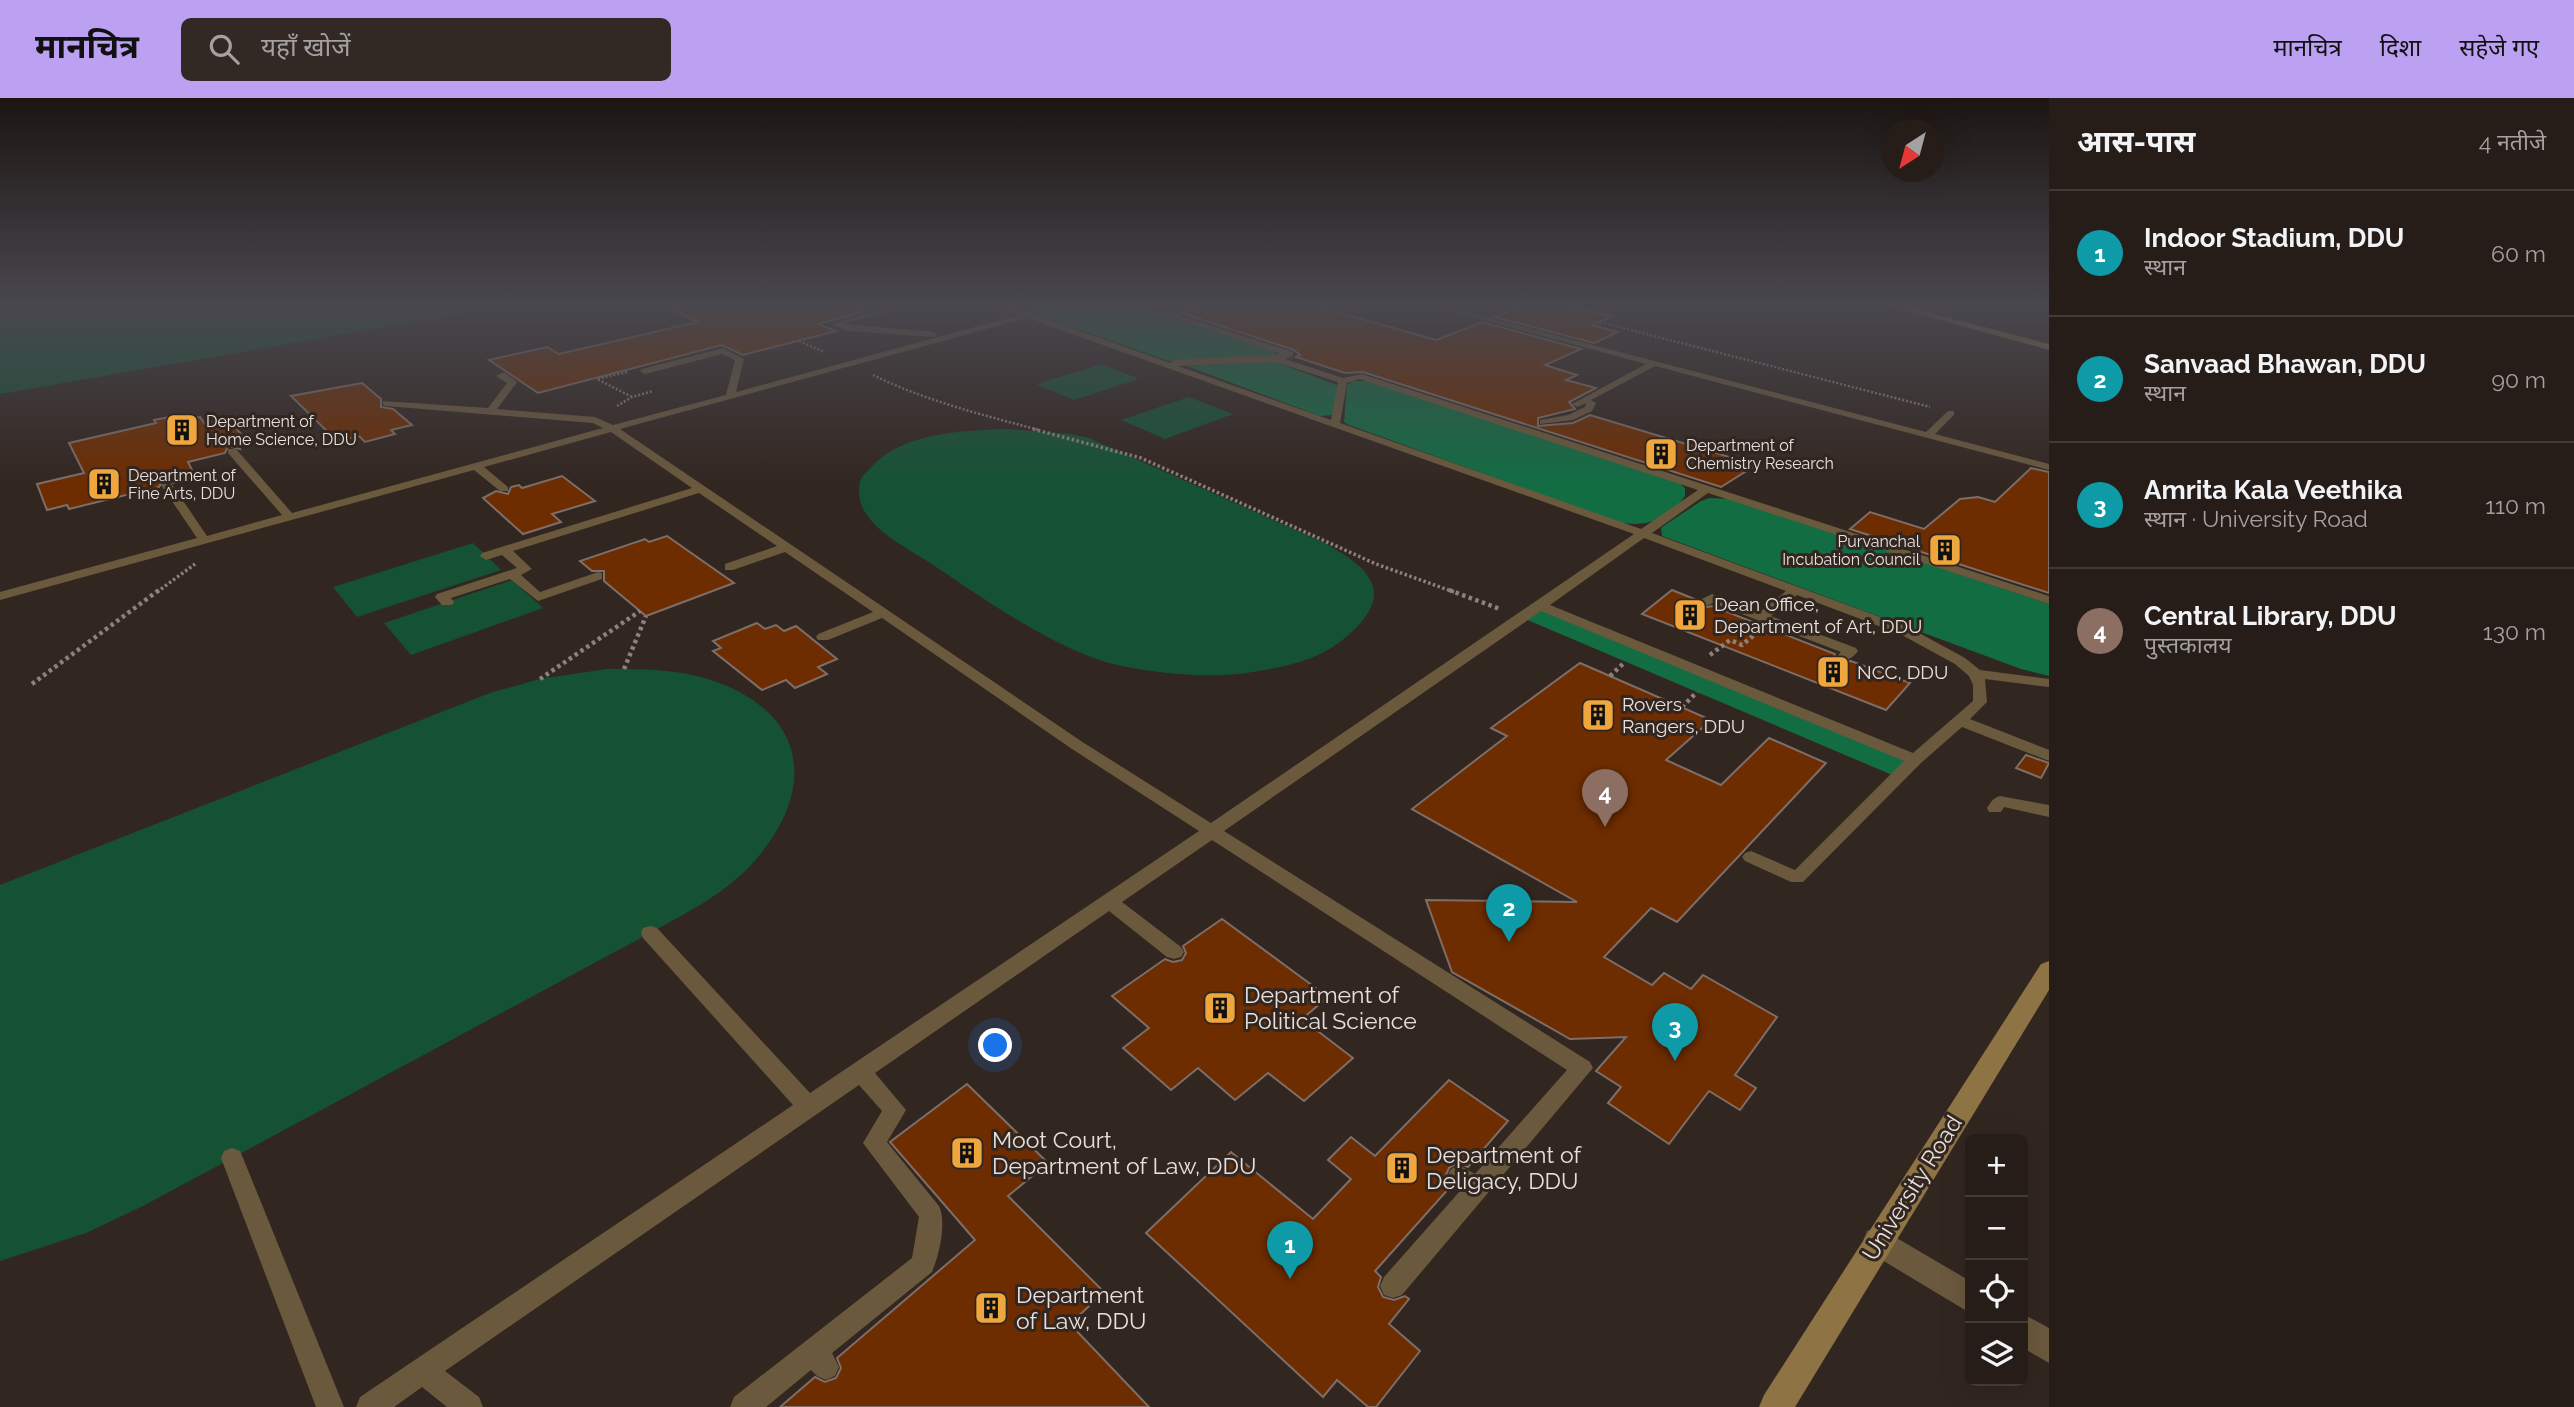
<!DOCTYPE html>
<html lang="hi">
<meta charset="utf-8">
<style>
:root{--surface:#261c18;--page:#322925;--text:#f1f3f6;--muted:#a4a1a2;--line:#423a37;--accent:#bca0f2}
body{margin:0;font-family:Raleway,"Noto Sans Devanagari",sans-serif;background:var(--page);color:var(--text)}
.controls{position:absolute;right:21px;bottom:21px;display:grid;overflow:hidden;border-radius:10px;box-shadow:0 7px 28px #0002}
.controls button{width:63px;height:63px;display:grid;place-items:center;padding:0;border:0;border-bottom:2px solid var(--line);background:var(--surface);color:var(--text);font:35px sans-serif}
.compass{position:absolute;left:1881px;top:21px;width:63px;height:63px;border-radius:50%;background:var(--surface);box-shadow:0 7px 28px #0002;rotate:216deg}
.you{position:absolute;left:996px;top:948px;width:24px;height:24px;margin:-18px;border:5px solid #fff;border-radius:50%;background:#1a73e8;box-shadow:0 0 0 10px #1a73e833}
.badge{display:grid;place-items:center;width:46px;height:46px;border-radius:50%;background:var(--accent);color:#fff;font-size:23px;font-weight:700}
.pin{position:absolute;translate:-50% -58px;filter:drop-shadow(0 2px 4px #0008)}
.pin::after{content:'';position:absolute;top:37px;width:24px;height:21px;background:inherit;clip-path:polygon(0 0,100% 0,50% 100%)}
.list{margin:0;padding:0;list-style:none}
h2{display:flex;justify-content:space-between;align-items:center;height:91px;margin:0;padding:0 28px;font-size:30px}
h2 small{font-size:23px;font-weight:400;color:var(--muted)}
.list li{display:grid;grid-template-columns:46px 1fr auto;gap:21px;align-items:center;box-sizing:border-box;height:126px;padding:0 28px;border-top:2px solid var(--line)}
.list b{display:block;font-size:26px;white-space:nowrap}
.list p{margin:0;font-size:23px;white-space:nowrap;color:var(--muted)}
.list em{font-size:23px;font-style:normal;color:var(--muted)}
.icon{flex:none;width:38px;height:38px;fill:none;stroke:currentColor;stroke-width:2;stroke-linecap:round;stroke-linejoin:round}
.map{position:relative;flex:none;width:2049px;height:1309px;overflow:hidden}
header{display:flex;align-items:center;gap:42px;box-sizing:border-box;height:98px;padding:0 35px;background:var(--accent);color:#111}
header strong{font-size:33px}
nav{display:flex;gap:38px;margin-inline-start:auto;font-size:24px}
.search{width:490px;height:63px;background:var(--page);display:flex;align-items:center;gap:18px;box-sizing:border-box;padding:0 24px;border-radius:10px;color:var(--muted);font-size:26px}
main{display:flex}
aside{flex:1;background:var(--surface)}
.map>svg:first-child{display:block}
.green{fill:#155234}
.forest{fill:#126d43}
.building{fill:#6e2c01;stroke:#7d6e68;stroke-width:2}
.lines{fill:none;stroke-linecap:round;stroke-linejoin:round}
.path-far2{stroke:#8c817d;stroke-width:2.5;stroke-dasharray:2 2;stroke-linecap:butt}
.path-far1{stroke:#8c817d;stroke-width:3.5;stroke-dasharray:2.5 2.5;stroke-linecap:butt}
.path{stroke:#8c817d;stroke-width:4.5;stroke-dasharray:3.5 3.5;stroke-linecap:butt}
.service{fill:#6a593d;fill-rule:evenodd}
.minor{fill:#6a593d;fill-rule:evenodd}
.secondary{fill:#8e7445;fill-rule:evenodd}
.labels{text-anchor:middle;stroke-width:6;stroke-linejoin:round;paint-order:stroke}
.far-poi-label{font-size:16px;fill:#e9e0dd;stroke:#322620;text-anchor:start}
.poi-label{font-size:19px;fill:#e9e0dd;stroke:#322620;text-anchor:start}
.near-poi-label{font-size:23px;fill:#e9e0dd;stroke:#322620;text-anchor:start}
.near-street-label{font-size:23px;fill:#e9e0dd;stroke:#322620}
</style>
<header>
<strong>मानचित्र</strong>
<div class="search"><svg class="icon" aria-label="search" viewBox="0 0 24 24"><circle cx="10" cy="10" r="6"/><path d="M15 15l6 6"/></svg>यहाँ खोजें</div>
<nav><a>मानचित्र</a><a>दिशा</a><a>सहेजे गए</a></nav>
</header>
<main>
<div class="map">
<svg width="2049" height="1309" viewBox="0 0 2049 1309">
<rect width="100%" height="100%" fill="#322620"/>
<g class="green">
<path d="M0,206H517L0,296Z"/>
<path d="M1102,266L1139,281L1074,302L1036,286Z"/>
<path d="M1189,299L1233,316L1165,341L1121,322Z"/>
<path d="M1007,331L1070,336L1089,340L1325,445C1342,456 1364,466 1372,486C1383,512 1345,543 1324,554C1304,565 1276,570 1253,574C1210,581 1164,576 1122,568C1060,556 980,498 927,463C901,446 851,423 860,384C861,378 868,373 872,368C904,334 963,333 1007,331Z"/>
<path d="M473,445L501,472L357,519L333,489Z"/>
<path d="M512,482L543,510L411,557L384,525Z"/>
<path d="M607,571C641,571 676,571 708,581C812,614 818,697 748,770C721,798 684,816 650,835L143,1108L86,1135L0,1163V787L490,595L540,581Z"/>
</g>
<g class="forest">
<path d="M1042,206H1130L1273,252L1277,257L1169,263L1041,218L1035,214Z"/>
<path d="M1273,263L1339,288L1334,317L1320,318L1187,268Z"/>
<path d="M1354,283H1367L1679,385L1685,390V398C1668,423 1642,431 1614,423L1349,327L1344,324L1347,287Z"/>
<path d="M1709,400L1730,401L2049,506V578L2021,571L1662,438L1661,430L1665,427L1701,403Z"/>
<path d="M1540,508L1915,662L1897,679L1523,520Z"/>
</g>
<g class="building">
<path d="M661,206H861L862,214L818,226L836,233L743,257L722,247L538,295L489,262L547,249L559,256L698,224Z"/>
<path d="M1203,206H1308L1436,242L1482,224L1581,251L1545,267L1577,277L1566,282L1596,290L1569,304L1575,311L1538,320V328L1573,325L1590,317L1756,367L1721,389L1363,274L1345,275L1296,259L1300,257L1294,252L1181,215Z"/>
<path d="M1529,206H1559L1613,218L1592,227L1618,234L1594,245L1495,219Z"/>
<path d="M362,285L381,301V309L393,311L412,327L391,332L395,336L365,344L359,338L337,343L291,298Z"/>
<path d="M180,317L184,322L200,319L205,326L228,320L249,346L239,348L240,351L228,348L225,355L188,364L196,380L174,385L163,382L159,389L69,411L67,407L47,412L37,386L84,375L69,345L156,325L154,322Z"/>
<path d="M2031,370L2049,374V495L1850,431L1870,414L1924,431L1960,401L1978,399L1995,404Z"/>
<path d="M562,378L595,403L552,416L561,424L523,436L483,400L496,393L508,396L511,389L519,387L522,390Z"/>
<path d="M667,438L734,485L646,518L604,483V473H592L580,463L645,441L649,444Z"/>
<path d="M1672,492L1697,502L1699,511L1712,508L1835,556L1834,560L1838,565L1851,563L1910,585L1886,612L1642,516Z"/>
<path d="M757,525L765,531L776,527L784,533L796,528L837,561L818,569L827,576L795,590L786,582L762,592L713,553L721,550L713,543Z"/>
<path d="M1580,565L1711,622L1666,662L1721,687L1769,640L1826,665L1677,824L1651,810L1604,859L1652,887L1664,875L1691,891L1703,877L1777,919L1735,977L1756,990L1740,1012L1709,993L1669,1046L1608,1005L1621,989L1596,973L1626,939L1570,941L1452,874L1426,802L1577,804L1412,711L1507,638L1491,630Z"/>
<path d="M2026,657L2049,665L2041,680L2016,670Z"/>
<path d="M1222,821L1328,899L1302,921L1353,960L1304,1003L1268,975L1235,1002L1198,970L1171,992L1123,950L1149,930L1112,898L1165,861L1173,864L1182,862L1186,855L1183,848Z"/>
<path d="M1449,982L1508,1023L1468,1069L1458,1065L1449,1070L1445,1079L1451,1088L1375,1173L1381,1179L1378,1189L1383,1199L1394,1202L1405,1198L1409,1201L1389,1226L1420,1253L1376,1309H1368L1337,1282L1323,1299L1146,1135L1231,1054L1313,1121L1351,1081L1328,1062L1351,1039L1375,1058Z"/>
<path d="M967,986L1048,1065L1008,1098L1104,1194L1070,1226L1149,1309H780L815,1279L825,1284L836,1280L841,1270L837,1260L975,1142L890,1044Z"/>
</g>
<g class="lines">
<g class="path-far2">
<path d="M1600,224L1930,309"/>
<path d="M799,243L824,254"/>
<path d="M627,274L597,281L632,299"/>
<path d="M873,277C926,303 983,317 1039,332"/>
<path d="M617,308L632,299L653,293"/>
</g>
<g class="path-far1">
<path d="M1033,331L1141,360L1376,466L1454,494"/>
<path d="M157,494L195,466"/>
</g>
<g class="path">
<path d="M1449,492L1500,511"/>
<path d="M1710,557L1730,542L1742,547L1754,537"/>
<path d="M624,571L646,518"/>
<path d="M1610,578L1625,564"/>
<path d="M540,581L640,513"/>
<path d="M32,586L159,492"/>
<path d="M1682,609L1697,594"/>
</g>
<g class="service">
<path d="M902,206H913L843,226L933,234L937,237L936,239L848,233L831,226Z"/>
<path d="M992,206H1002L1026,214L1035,206H1043L1033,216L1170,265L1174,262L1281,256L1132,206C1144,205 1154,213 1166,212C1177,212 1187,206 1200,206L1173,215L1293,254V258L1285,261L1343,280L1362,276L2049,498V506L1708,395L1652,435L1910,530L1965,560L1980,572L2049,581V589L1985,581L1987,604L1970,621L2049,652V663L1962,629L1921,665L1803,784H1791L1745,763L1742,759L1745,755L1751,753L1795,772L1904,663L1541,513L1224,733L1590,964L1593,970L1402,1197L1393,1200L1384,1197L1380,1188L1384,1179L1460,1093L1451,1085L1447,1078L1451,1071L1459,1067L1475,1076L1567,972L1212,742L1122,804L1181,849L1184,854L1181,859L1174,861L1167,859L1109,813L875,975L906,1012L887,1044L939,1108C947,1124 939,1158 932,1174L832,1255L839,1269L835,1278L826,1282L817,1278L811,1272L766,1309H730L734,1299L912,1160L919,1119L863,1045L882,1013L859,987L445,1273L479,1299L483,1309H447L422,1289L394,1309H356L360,1299L793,1007L643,840L641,835L643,830L650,828L657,830L810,995L1199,733L1072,651L882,520L828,542H818L816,539L818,536L873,514L785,454L733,472H725V466L777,448L699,395L513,453L532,471L521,477L540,494L598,474L602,475V481L538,503L510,481L451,500L454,504L452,507H442L435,499L437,496L517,470L502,457L486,462L480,458L482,455L692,390L611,334L484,369L508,389V393H500L474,372L0,502V494L197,440L161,387L163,385H171L207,438L282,417L228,355V351H236L292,415L603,330L593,325L386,308L383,307V303L488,310L507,285L496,278L504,274L517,284L497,311L595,319L613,327L726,297L735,262L722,256L645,276L640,273L642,271L723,250L744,261L736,294L1019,217ZM1027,220L1634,436L1211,725L1084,645L620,331ZM1275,264L1338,284L1331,322L1178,268ZM1359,281L1698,392L1641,431L1340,325L1347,285ZM1644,440L1786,493L1760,514L1712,496L1700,502V508L1705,509L1713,505L1841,554L1836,559L1838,562C1846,564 1853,560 1858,553L1856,550L1771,518L1797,497L1900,536L1955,566L1969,578L1973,587V603L1913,655L1550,507Z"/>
<path d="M1425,206H1436L1926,334L1948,313H1954V317L1935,336L2049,366V372L1655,268L1591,302L1596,305L1592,313L1573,322L1540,326V322L1568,317L1585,309L1586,305L1577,309L1572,306L1646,266Z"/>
<path d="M2000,698L2049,707V719L2004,709L2001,714H1989L1987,710C1991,704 1993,700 2000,698Z"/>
<path d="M232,1050L240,1053L243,1060L344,1309H316L221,1060L224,1053Z"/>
</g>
<g class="minor">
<path d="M1878,1129L1970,1183V1215L1867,1153L1863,1143L1867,1133Z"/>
<path d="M2023,1216L2049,1230V1265L2023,1250Z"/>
</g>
<g class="secondary">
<path d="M1882,206H1896L2049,246V252Z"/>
<path d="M2049,863V892L1795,1309H1759L1764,1297L2041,866Z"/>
</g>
</g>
<linearGradient id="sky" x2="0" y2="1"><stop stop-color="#1c1512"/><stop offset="0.53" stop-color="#49474e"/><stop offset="1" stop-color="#49474e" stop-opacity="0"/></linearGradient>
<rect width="2049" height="389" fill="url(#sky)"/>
<defs>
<symbol id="building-square" viewBox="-11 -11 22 22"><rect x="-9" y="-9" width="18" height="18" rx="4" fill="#efa73d" stroke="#322620"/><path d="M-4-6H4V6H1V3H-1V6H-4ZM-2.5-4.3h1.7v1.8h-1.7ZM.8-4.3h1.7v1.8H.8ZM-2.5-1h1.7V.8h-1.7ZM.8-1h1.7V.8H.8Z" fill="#111"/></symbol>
</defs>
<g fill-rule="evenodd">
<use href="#building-square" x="163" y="313" width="38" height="38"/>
<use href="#building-square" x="1642" y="337" width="38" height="38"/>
<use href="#building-square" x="85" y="367" width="38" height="38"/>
<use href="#building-square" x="1926" y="433" width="38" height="38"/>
<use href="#building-square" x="1671" y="498" width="38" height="38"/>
<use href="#building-square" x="1814" y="555" width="38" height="38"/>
<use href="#building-square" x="1579" y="598" width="38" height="38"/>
<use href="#building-square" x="1201" y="891" width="38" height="38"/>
<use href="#building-square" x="948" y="1036" width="38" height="38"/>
<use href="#building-square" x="1383" y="1051" width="38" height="38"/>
<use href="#building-square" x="972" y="1191" width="38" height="38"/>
</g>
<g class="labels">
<g class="far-poi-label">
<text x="206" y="329">Department of<tspan x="206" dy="18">Home Science, DDU</tspan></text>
<text x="1686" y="353">Department of<tspan x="1686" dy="18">Chemistry Research</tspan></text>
<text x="128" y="383">Department of<tspan x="128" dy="18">Fine Arts, DDU</tspan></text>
<text x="1920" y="449" text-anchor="end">Purvanchal<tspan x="1920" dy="18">Incubation Council</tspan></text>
</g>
<g class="poi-label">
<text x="1714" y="513">Dean Office,<tspan x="1714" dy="22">Department of Art, DDU</tspan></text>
<text x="1857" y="581">NCC, DDU</text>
<text x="1622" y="613">Rovers<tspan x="1622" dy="22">Rangers, DDU</tspan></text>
</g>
<g class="near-poi-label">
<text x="1244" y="905">Department of<tspan x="1244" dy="26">Political Science</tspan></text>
<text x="992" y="1050">Moot Court,<tspan x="992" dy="26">Department of Law, DDU</tspan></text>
<text x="1426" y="1065">Department of<tspan x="1426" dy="26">Deligacy, DDU</tspan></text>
<text x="1016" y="1205">Department<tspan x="1016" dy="26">of Law, DDU</tspan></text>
</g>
<g class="near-street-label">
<text transform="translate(1912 1090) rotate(-58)" y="8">University Road</text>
</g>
</g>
</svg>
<div class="controls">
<button>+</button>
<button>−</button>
<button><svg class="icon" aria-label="locate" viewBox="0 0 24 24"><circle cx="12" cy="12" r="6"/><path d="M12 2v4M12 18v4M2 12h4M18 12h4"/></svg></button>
<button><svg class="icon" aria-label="layers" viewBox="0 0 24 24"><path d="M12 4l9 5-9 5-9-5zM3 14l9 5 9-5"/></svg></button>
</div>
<svg class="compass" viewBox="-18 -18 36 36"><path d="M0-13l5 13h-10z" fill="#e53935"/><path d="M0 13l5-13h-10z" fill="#a4a1a2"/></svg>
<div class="you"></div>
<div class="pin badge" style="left:1290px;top:1181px;background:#0f9aa8">1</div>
<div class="pin badge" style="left:1509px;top:844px;background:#0f9aa8">2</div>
<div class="pin badge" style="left:1675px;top:963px;background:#0f9aa8">3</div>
<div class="pin badge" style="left:1605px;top:729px;background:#8d6e63">4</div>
</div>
<aside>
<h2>आस-पास<small>4 नतीजे</small></h2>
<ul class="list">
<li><span class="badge" style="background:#0f9aa8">1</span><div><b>Indoor Stadium, DDU</b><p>स्थान</p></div><em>60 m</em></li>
<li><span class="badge" style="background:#0f9aa8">2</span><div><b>Sanvaad Bhawan, DDU</b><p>स्थान</p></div><em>90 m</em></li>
<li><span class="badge" style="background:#0f9aa8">3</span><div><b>Amrita Kala Veethika</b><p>स्थान · University Road</p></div><em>110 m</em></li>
<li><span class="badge" style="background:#8d6e63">4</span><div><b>Central Library, DDU</b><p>पुस्तकालय</p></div><em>130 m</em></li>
</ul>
</aside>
</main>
